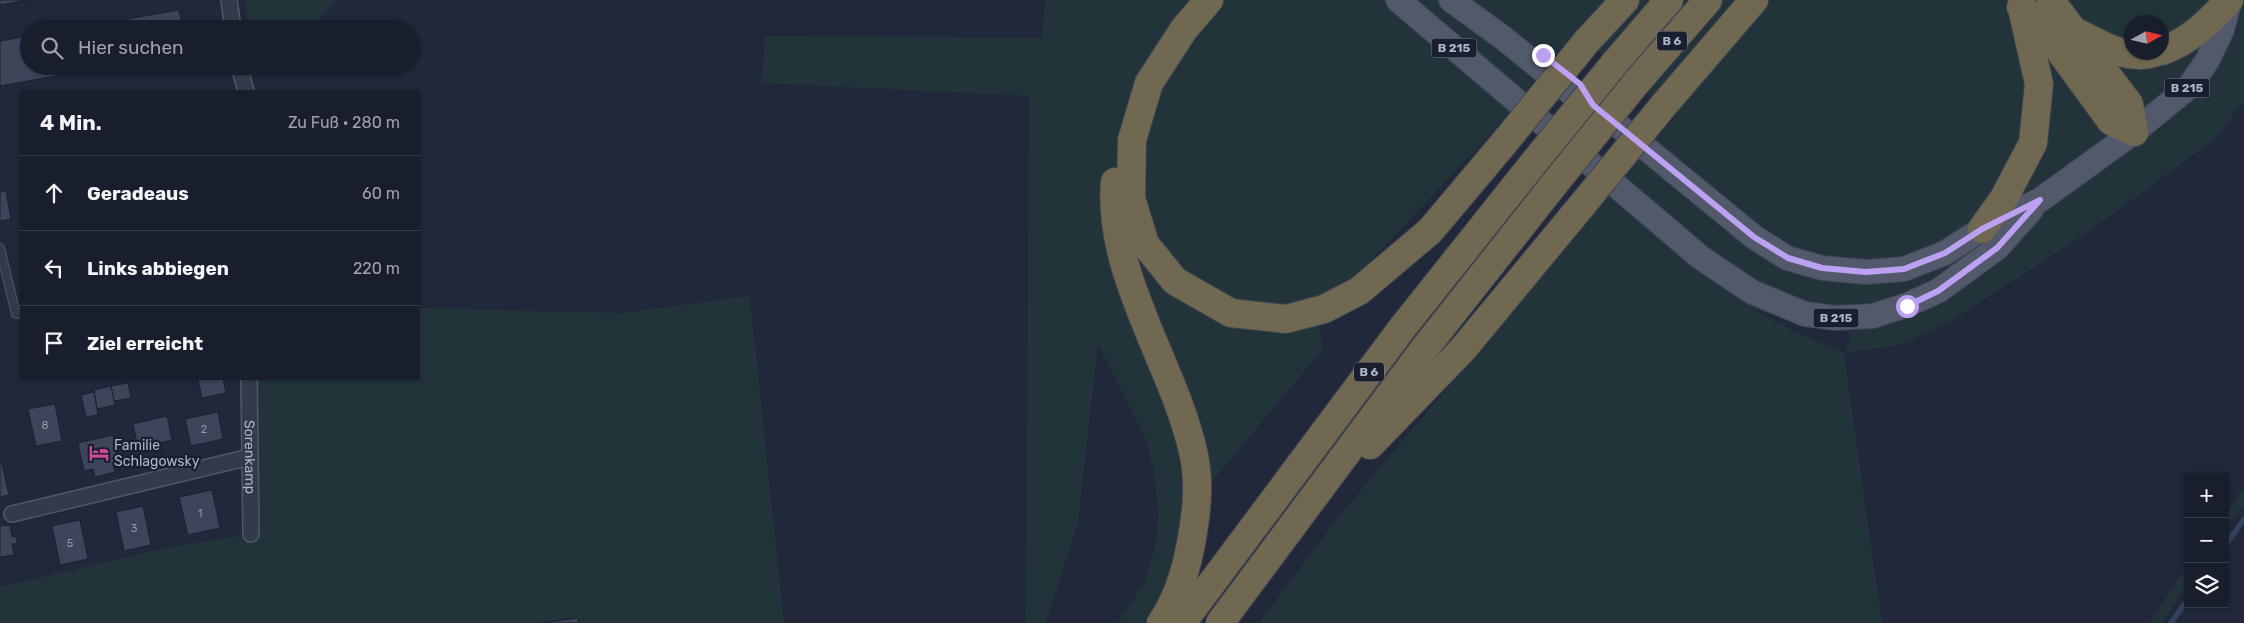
<!DOCTYPE html>
<html lang="de">
<meta charset="utf-8">
<style>
:root{--surface:#181e2b;--page:#212733;--text:#f1f3f6;--muted:#9fa2a9;--line:#363c47}
body{margin:0;font-family:Rubik,sans-serif;background:var(--page);color:var(--text)}
.controls{position:absolute;right:15px;bottom:15px;display:grid;overflow:hidden;border-radius:0px;box-shadow:0 1px 4px #0004}
.controls button{width:45px;height:45px;display:grid;place-items:center;padding:0;border:0;border-bottom:1px solid var(--line);background:var(--surface);color:var(--text);font:25px sans-serif}
.compass{position:absolute;left:2124px;top:15px;width:45px;height:45px;border-radius:50%;background:var(--surface);box-shadow:0 1px 4px #0004;rotate:82deg}
.stop{position:absolute;width:15px;height:15px;margin:-11px;border:4px solid #bca0f2;border-radius:50%;background:#fff}
.stop.end{background:#bca0f2;border-color:#fff;box-shadow:0 1px 5px #0008}
.list{margin:0;padding:0;list-style:none}
h2{display:flex;justify-content:space-between;align-items:center;height:65px;margin:0;padding:0 20px;font-size:21px}
h2 small{font-size:16px;font-weight:400;color:var(--muted)}
.list li{display:grid;grid-template-columns:32px 1fr auto;gap:15px;align-items:center;box-sizing:border-box;height:75px;padding:0 20px;border-top:1px solid var(--line)}
.list b{display:block;font-size:19px;white-space:nowrap}
.list em{font-size:16px;font-style:normal;color:var(--muted)}
.icon{flex:none;width:28px;height:28px;fill:none;stroke:currentColor;stroke-width:2;stroke-linecap:round;stroke-linejoin:round}
.map{position:relative;flex:none;width:2244px;height:623px;overflow:hidden}
.search{position:absolute;background:var(--surface);box-shadow:0 1px 4px #0004;left:20px;top:20px;width:400px;height:55px;display:flex;align-items:center;gap:12px;box-sizing:border-box;padding:0 18px;border-radius:28px;color:var(--muted);font-size:19px}
.panel{position:absolute;background:var(--surface);box-shadow:0 1px 4px #0004;left:20px;top:90px;width:400px;height:290px;border-radius:0px}
.map>svg:first-child{display:block}
.green{fill:#22343a;fill-rule:evenodd}
.lines{fill:none;stroke-linecap:round;stroke-linejoin:round}
.stream{stroke:#334061;stroke-width:5.5}
.building{fill:#3c4559;stroke:#1b2130}
.lane-casing{stroke:#515767;stroke-width:10}
.street-casing{stroke:#515767;stroke-width:18}
.primary-casing{stroke:#3d4353;stroke-width:26}
.highway-casing{stroke:#3e4454;stroke-width:30}
.lane{stroke:#343a49;stroke-width:8}
.street{stroke:#343a49;stroke-width:15}
.primary{stroke:#52596a;stroke-width:24}
.highway{stroke:#706851;stroke-width:28}
.highway-bridge-casing{stroke:#3e4454;stroke-width:30;stroke-linecap:butt}
.highway-bridge{stroke:#706851;stroke-width:28}
.route{stroke:#bca0f2;stroke-width:6}
.labels{text-anchor:middle;stroke-width:4.5;stroke-linejoin:round;paint-order:stroke}
.number-label{font-size:11px;fill:#9298ab}
.shield{fill:#191f2e;stroke:#818798;stroke-width:1}
.shield-label{font-size:12px;font-weight:bold;fill:#aeb4c6}
.poi-label{font-size:14px;fill:#aeb4c6;stroke:#191f2e;text-anchor:start}
.street-label{font-size:14px;fill:#aeb4c6;stroke:#191f2e}
</style>
<div class="map">
<svg width="2244" height="623" viewBox="0 0 2244 623">
<rect width="100%" height="100%" fill="#202839"/>
<g class="green">
<path d="M245,0H336L310,29H249Z"/>
<path d="M1045,0H2244V105H2240L2219,136L2094,228L1953,320L1901,345L1844,353L1882,623H1259L1335,521L1674,118L1675,116L1575,31L1491,134L1355,277L1313,298L1323,349L1181,519L1175,557L1159,597L1143,623H1118L1145,581L1156,544L1158,513L1154,473L1146,439L1098,344L1078,523L1046,623H1026L1029,96L762,83L765,36L1042,38ZM2132,22H2162V52H2132ZM1748,307L1811,328L1849,331L1850,340L1844,353L1796,332Z"/>
<path d="M255,66H276L257,76Z"/>
<path d="M750,296L784,623H0V587L170,547L251,534L256,379H419V308L622,313Z"/>
<path d="M2244,489V504L2225,530V515Z"/>
<path d="M2188,566V583L2162,623H2150L2167,595Z"/>
</g>
<g class="lines">
<g class="stream">
<path d="M2225,546L2244,519"/>
<path d="M2171,623L2188,599"/>
</g>
</g>
<g class="building">
<path d="M0,0H29L0,5Z"/>
<path d="M179,10L183,29H72Z"/>
<path d="M29,36V66H112L0,86V41Z"/>
<path d="M6,191L11,219L0,221V192Z"/>
<path d="M198,379H223L226,393L202,398Z"/>
<path d="M128,383L131,398L114,401L111,386Z"/>
<path d="M111,386L115,405L97,409L94,390Z"/>
<path d="M94,392L98,415L86,417L81,395Z"/>
<path d="M55,404L62,441L36,446L28,409Z"/>
<path d="M218,412L223,439L191,446L185,419Z"/>
<path d="M167,416L172,440L138,448L133,424Z"/>
<path d="M113,435L119,463L113,464L115,472L95,477L93,469L84,471L78,443Z"/>
<path d="M0,464H2L9,495L0,497Z"/>
<path d="M212,490L220,528L188,535L179,497Z"/>
<path d="M143,506L151,545L124,551L116,512Z"/>
<path d="M80,520L88,559L60,565L52,526Z"/>
<path d="M10,525L12,537L16,536L17,544H12L14,555L0,557V526Z"/>
<path d="M578,618V623H541Z"/>
</g>
<g class="lines">
<defs>
<path id="lane" d="M0,248L16,314L21,313"/>
<g id="street">
<path d="M229,0L233,29"/>
<path d="M239,66L246,91"/>
<path id="s1" d="M249,379L251,534"/>
<path d="M12,514L250,457"/>
</g>
<g id="primary">
<path d="M1398,0L1700,257L1752,292L1805,314L1836,318L1873,316L1907,305L1938,291L1997,248L2031,210"/>
<path d="M1451,0L1502,37L1571,93L1593,105L1754,237L1787,258L1822,268L1866,272L1904,269L1945,253L1982,229L2040,200L2134,132L2189,87L2207,61L2222,30L2230,0"/>
</g>
<g id="highway">
<path d="M1209,0L1184,29L1149,83L1132,140L1131,198L1145,244L1175,281L1231,313L1286,319L1324,309L1359,291L1430,231L1504,143"/>
<path d="M2050,0L2129,104L2134,132"/>
<path d="M2021,7L2049,36L2111,121L2134,132"/>
<path d="M2078,33C2102,45 2128,62 2156,52"/>
<path d="M1587,41L1625,0"/>
<path d="M2162,51C2190,41 2209,22 2229,0"/>
<path d="M1614,64L1669,0"/>
<path d="M1636,83L1708,0"/>
<path d="M1663,106L1754,0"/>
<path d="M1115,182C1107,273 1173,364 1193,451C1200,480 1197,509 1192,538C1187,567 1178,599 1161,623"/>
<path d="M1982,229L2004,198L2033,143L2039,84L2022,8"/>
<path d="M1370,445L1463,349L1583,204"/>
<path d="M1182,623L1403,327L1532,165"/>
<path d="M1220,623L1421,353L1555,183"/>
</g>
</defs>
<use href="#lane" class="lane-casing"/>
<use href="#street" class="street-casing"/>
<use href="#primary" class="primary-casing"/>
<use href="#highway" class="highway-casing"/>
<use href="#lane" class="lane"/>
<use href="#street" class="street"/>
<use href="#primary" class="primary"/>
<use href="#highway" class="highway"/>
<defs>
<g id="highway-bridge">
<path d="M1504,143L1587,41"/>
<path d="M1532,165L1614,64"/>
<path d="M1555,183L1636,83"/>
<path d="M1583,204L1663,106"/>
</g>
</defs>
<use href="#highway-bridge" class="highway-bridge-casing"/>
<use href="#highway-bridge" class="highway-bridge"/>
</g>
<g class="lines">
<path class="route" d="M1543,55L1580,84L1593,105L1754,237L1788,258L1822,268L1866,272L1904,269L1945,253L1982,229L2040,200L1997,248L1938,291L1907,306"/>
</g>
<defs>
<symbol id="hotel-bare" viewBox="-9 -9 18 18"><path d="M-6-4.5h1.5V1H6V5H4.5V3h-9V5H-6ZM-4 0a1.8 1.8 0 1 1 3.6 0ZM.5 0V-2.5h3Q6-2.5 6 0Z" fill="#d1479c" stroke="#191f2e" stroke-width="2.5" paint-order="stroke"/></symbol>
</defs>
<g fill-rule="evenodd">
<use href="#hotel-bare" x="85" y="439" width="28" height="28"/>
</g>
<g class="labels">
<g class="number-label">
<text x="45" y="429">8</text>
<text x="204" y="433">2</text>
<text x="200" y="517">1</text>
<text x="134" y="532">3</text>
<text x="70" y="547">5</text>
</g>
<g class="shield">
<rect x="1657" y="31.5" width="30" height="19" rx="4"/>
<rect x="1431.5" y="38.5" width="45" height="19" rx="4"/>
<rect x="2164.5" y="78.5" width="45" height="19" rx="4"/>
<rect x="1813.5" y="308.5" width="45" height="19" rx="4"/>
<rect x="1354" y="362.5" width="30" height="19" rx="4"/>
</g>
<g class="shield-label">
<text x="1672" y="45">B 6</text>
<text x="1454" y="52">B 215</text>
<text x="2187" y="92">B 215</text>
<text x="1836" y="322">B 215</text>
<text x="1369" y="376">B 6</text>
</g>
<g class="poi-label">
<text x="114" y="450">Familie<tspan x="114" dy="16">Schlagowsky</tspan></text>
</g>
<g class="street-label">
<text dy="5" stroke="none"><textPath href="#s1" startOffset="78">Sorenkamp</textPath></text>
</g>
</g>
</svg>
<div class="controls">
<button>+</button>
<button>−</button>
<button><svg class="icon" aria-label="layers" viewBox="0 0 24 24"><path d="M12 4l9 5-9 5-9-5zM3 14l9 5 9-5"/></svg></button>
</div>
<svg class="compass" viewBox="-18 -18 36 36"><path d="M0-13l5 13h-10z" fill="#e53935"/><path d="M0 13l5-13h-10z" fill="#9fa2a9"/></svg>
<div class="stop" style="left:1907px;top:306px"></div>
<div class="stop end" style="left:1543px;top:55px"></div>
<div class="search"><svg class="icon" aria-label="search" viewBox="0 0 24 24"><circle cx="10" cy="10" r="6"/><path d="M15 15l6 6"/></svg>Hier suchen</div>
<section class="panel">
<h2>4 Min.<small>Zu Fuß · 280 m</small></h2>
<ul class="list">
<li><svg class="icon" aria-label="ahead" viewBox="0 0 24 24"><path d="M12 20V5M6 11l6-6 6 6"/></svg><div><b>Geradeaus</b></div><em>60 m</em></li>
<li><svg class="icon" aria-label="left" viewBox="0 0 24 24"><path d="M17 20v-9H6M10 6l-5 5 5 5"/></svg><div><b>Links abbiegen</b></div><em>220 m</em></li>
<li><svg class="icon" aria-label="arrive" viewBox="0 0 24 24"><path d="M6 21V4h12l-3 4 3 4H6"/></svg><div><b>Ziel erreicht</b></div></li>
</ul>
</section>
</div>
